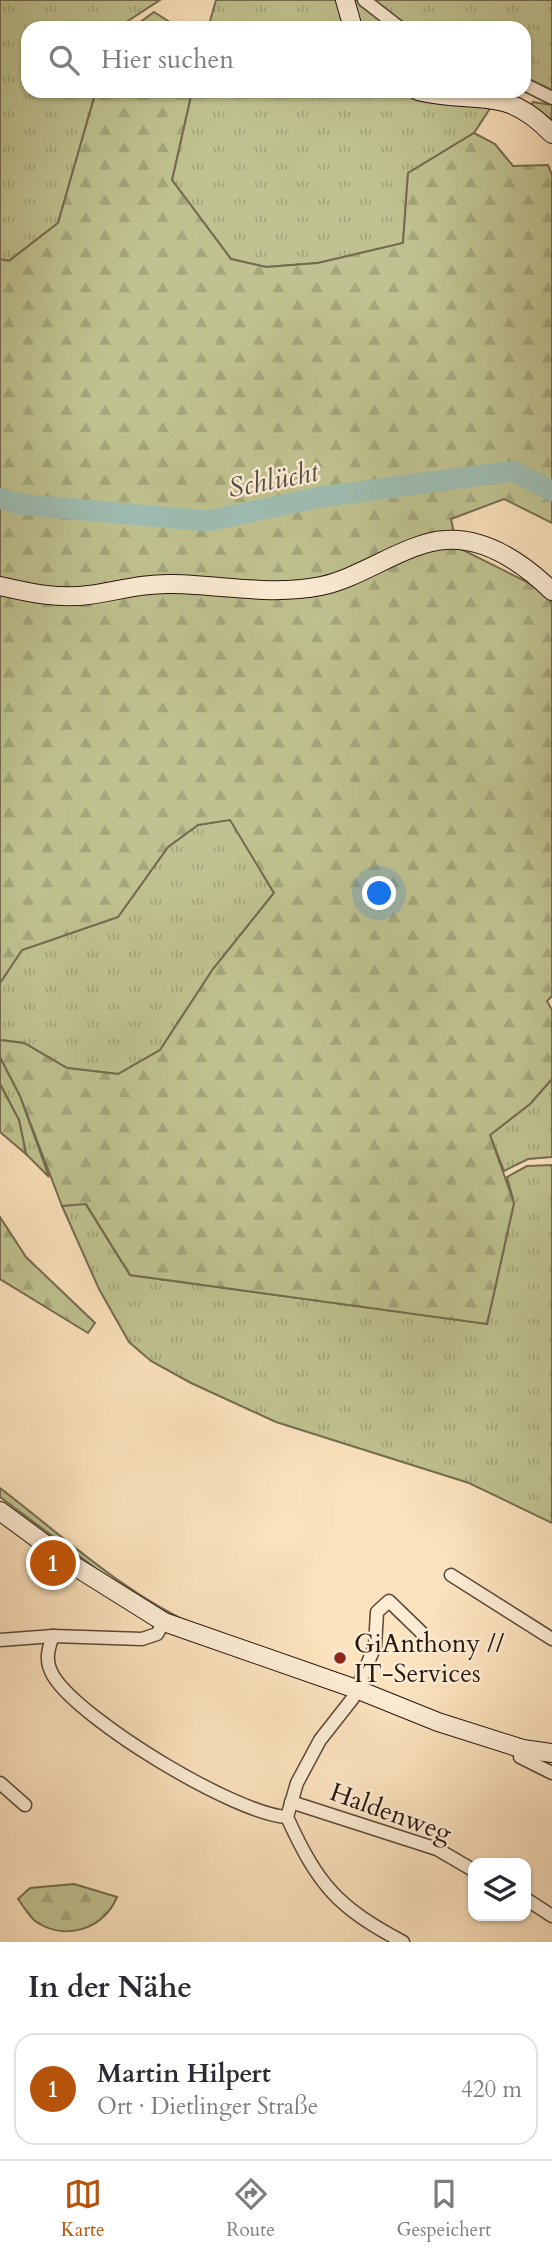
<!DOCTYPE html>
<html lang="de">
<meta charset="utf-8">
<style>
:root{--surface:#fff;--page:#f7f7f7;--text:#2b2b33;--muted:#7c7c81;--line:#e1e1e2;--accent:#b45309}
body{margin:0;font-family:Cardo,serif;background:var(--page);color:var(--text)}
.controls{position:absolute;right:21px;bottom:21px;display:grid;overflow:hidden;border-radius:14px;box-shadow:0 2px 5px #0004}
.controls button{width:63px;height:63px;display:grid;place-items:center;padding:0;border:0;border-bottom:2px solid var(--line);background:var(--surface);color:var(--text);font:35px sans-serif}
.you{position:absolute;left:380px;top:894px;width:24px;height:24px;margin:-18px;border:5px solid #fff;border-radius:50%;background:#1a73e8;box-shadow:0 0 0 10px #1a73e833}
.badge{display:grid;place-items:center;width:46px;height:46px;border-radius:50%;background:var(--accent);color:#fff;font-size:23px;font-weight:700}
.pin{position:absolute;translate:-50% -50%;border:4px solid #fff;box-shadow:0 2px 7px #0006}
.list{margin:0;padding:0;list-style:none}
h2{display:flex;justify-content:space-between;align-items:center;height:91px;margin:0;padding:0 28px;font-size:30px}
h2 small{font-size:23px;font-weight:400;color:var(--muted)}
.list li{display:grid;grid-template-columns:46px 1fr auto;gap:21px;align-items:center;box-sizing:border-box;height:112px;margin:0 14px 14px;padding:0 14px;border:2px solid var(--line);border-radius:21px}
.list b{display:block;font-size:26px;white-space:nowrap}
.list p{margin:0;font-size:23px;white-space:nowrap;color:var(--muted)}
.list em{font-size:23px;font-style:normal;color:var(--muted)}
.icon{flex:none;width:38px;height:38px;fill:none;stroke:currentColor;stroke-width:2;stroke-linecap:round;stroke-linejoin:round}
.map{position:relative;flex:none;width:552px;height:1942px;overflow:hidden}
.search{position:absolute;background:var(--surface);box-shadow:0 2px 5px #0004;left:21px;right:21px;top:21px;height:77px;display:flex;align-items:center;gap:18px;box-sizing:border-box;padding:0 24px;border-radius:21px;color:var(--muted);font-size:26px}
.sheet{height:217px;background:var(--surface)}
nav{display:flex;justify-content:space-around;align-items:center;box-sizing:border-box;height:98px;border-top:2px solid var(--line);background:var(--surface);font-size:19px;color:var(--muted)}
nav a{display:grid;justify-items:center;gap:4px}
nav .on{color:var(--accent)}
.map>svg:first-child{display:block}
.grass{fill:url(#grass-tufts);stroke:#746c4f;stroke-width:2}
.forest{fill:url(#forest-firs);stroke:#746c4f;stroke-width:2}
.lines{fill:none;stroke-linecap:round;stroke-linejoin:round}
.river{stroke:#9fbeb4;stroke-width:21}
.street-casing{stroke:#5c4839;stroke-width:15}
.secondary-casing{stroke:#27150d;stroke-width:20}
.street{stroke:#fdedd5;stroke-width:12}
.secondary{stroke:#fdedd5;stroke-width:18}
.poi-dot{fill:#8f2418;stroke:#fdedd5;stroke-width:2.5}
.labels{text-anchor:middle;stroke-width:5;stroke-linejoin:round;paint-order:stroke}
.poi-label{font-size:26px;fill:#27150d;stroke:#fdedd5;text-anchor:start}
.street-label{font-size:26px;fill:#27150d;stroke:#fdedd5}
.water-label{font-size:28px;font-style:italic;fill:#515047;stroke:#fdedd5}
</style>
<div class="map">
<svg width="552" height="1942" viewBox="0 0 552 1942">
<defs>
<pattern id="grass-tufts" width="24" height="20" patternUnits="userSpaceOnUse" patternTransform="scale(1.75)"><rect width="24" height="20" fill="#c0c391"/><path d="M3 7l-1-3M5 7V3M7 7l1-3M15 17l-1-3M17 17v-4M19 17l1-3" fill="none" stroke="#a5a77c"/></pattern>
<pattern id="forest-firs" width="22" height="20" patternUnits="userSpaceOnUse" patternTransform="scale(1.75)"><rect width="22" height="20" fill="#c0c391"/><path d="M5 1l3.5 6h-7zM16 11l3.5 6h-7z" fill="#a5a77c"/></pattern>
</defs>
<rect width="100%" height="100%" fill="#fce3be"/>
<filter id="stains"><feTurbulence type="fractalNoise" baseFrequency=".00286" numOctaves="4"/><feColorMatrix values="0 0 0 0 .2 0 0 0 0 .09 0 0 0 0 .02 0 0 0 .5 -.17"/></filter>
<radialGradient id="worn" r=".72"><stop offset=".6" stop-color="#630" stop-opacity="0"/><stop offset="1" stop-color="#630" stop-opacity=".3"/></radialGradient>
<g class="grass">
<path d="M0,0H160L117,28H28V91H96L58,223L9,261L0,259Z"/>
<path d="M216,0H337L343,28H208Z"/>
<path d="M349,0H359L393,28H359Z"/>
<path d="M372,0H552V90L524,77V28H411Z"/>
<path d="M192,91H397L422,100L493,104L474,133L408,173L403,243L318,263L266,267L231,259L172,180Z"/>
<path d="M533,102L552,105V120L531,106Z"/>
<path d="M230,819L274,893L213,969L160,1050L118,1074L67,1068L24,1043L0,1040V983L22,950L118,917L168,847L198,825Z"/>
<path d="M0,1057L20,1096L49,1177L26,1154L19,1120L0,1084Z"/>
<path d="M552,1079V1157L528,1159L504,1171L490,1135L530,1104Z"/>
<path d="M552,1165V1523L469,1483L276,1422L191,1383L151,1361L129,1342L99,1289L62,1206L85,1203L130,1275L487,1324L514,1203L507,1177L527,1166Z"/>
<path d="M0,1488C63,1536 124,1594 197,1626L195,1629L130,1594L0,1497Z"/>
</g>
<g class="forest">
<path d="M154,12L179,28H132Z"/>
<path d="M96,91H192L172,180L231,259L266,267L318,263L403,243L408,173L474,133L495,144L513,166L548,165L552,175V523L504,499L451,519L457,547L535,586L552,603V996L547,1001L552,1010V1079L530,1104L490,1135L514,1203L487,1324L130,1275L86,1204L62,1206L20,1096L0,1057V1040L24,1043L67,1068L118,1074L160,1050L213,969L274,893L230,820L198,825L168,847L118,917L22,950L0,983V259L9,261L58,223Z"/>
<path d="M0,1084L19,1120L26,1154L0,1132Z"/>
<path d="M0,1217L26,1257L95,1323L88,1333L0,1279Z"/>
<path d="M74,1884L117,1897C104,1929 65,1942 35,1921C29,1916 23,1906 18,1899L30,1888Z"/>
</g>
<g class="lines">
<path class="river" d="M0,498L18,504L207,521L321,497L513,471L552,491"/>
<defs>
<g id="street">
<path d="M364,0L400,28"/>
<path d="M524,84L552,98"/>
<path d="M451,1575L552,1639"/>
<path d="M164,1622L157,1634L142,1639L53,1636C47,1651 45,1663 54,1677C82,1721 235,1814 287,1817"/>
<path d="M0,1640L53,1636"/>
<path d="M523,1749L520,1757L552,1773"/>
<path d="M0,1783L25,1805"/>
<path d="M291,1802L437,1849L473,1870"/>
<path d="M526,1899L552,1916"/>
<path d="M403,1942C337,1907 318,1885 287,1817L297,1783L320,1740L353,1698L375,1646L377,1612L389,1601L422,1633"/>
</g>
<g id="secondary">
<path d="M345,0L353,28"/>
<path d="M418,91C476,105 505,84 552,134"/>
<path d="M0,586C30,593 58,599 89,595C117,591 144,583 173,584C224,585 270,596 321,586C361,578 407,542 445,540C486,537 524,564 552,591"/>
<path d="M0,1511L76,1567L164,1622L356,1689L438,1722L523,1749L552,1753"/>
</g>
</defs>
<use href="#street" class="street-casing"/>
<use href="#secondary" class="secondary-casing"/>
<use href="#street" class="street"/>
<use href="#secondary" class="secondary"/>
</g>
<circle class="poi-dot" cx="340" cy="1658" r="7"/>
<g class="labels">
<g class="poi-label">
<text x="354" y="1652">GiAnthony //<tspan x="354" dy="30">IT-Services</tspan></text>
</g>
<g class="street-label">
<text transform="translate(391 1812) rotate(20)" y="9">Haldenweg</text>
</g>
<g class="water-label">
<text transform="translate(273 479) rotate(-11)" y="10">Schlücht</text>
</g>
</g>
<rect width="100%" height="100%" filter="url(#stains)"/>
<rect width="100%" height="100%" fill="url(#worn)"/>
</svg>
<div class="controls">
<button><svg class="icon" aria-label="layers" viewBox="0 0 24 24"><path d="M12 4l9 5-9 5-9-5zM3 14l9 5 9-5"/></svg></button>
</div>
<div class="you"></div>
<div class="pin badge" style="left:53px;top:1563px">1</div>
<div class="search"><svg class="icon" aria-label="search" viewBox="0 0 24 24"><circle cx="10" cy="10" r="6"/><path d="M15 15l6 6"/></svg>Hier suchen</div>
</div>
<section class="sheet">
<h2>In der Nähe<small></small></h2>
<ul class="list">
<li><span class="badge">1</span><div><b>Martin Hilpert</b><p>Ort · Dietlinger Straße</p></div><em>420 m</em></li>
</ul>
</section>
<nav>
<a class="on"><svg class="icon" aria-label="map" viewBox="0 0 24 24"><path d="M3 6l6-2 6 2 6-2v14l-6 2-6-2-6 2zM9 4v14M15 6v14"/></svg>Karte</a>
<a><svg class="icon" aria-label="directions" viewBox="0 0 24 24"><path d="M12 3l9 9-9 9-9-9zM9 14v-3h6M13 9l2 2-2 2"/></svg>Route</a>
<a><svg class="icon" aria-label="saved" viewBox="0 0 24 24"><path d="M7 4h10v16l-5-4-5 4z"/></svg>Gespeichert</a>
</nav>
